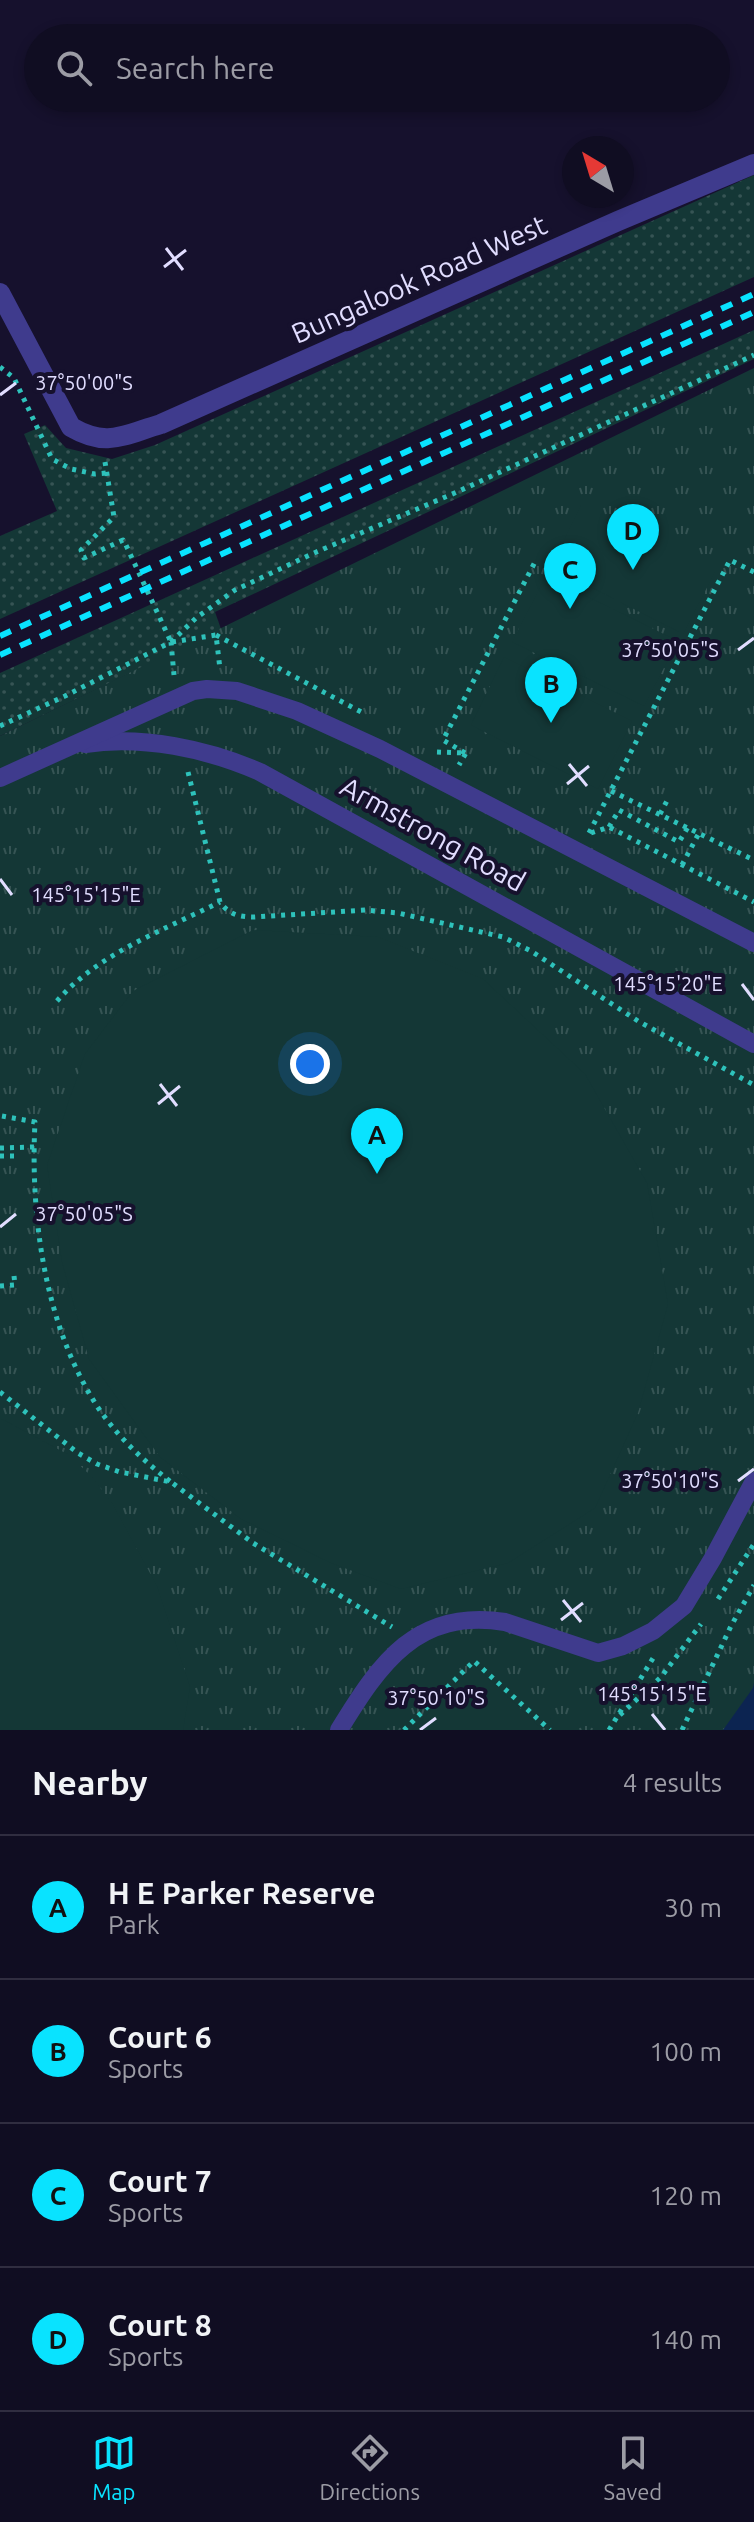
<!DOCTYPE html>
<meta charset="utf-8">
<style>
:root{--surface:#100d22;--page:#19162a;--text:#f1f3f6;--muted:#9c9ca5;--line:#302d40;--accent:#09e3ff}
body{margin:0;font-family:Ubuntu,sans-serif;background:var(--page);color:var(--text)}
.compass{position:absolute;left:562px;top:136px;width:72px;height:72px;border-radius:50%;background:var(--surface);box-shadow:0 4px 12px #0003;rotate:322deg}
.you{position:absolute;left:310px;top:1064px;width:28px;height:28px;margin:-20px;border:6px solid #fff;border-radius:50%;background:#1a73e8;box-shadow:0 0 0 12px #1a73e833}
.badge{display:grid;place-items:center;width:52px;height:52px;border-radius:50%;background:var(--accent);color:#111;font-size:26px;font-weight:700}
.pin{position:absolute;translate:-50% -66px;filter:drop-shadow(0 2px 4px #0008)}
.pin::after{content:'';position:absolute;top:42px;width:28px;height:24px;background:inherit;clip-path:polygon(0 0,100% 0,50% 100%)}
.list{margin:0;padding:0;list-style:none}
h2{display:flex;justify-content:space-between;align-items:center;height:104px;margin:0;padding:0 32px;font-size:34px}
h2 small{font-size:26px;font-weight:400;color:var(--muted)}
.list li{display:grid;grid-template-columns:52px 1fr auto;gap:24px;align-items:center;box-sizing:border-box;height:144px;padding:0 32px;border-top:2px solid var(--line)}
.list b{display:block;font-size:30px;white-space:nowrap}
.list p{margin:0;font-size:26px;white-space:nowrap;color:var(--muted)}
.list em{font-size:26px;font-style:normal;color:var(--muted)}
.icon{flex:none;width:44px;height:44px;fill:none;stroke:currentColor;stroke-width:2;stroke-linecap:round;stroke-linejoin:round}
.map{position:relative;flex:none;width:754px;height:1730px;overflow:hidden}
.search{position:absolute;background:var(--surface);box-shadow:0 4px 12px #0003;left:24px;right:24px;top:24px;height:88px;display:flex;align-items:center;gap:20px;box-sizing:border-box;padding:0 28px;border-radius:44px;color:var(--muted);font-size:30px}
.sheet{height:680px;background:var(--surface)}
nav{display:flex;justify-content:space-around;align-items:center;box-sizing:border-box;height:112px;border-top:2px solid var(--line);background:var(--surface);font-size:22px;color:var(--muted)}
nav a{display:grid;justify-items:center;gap:4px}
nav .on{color:var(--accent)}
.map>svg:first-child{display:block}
.grass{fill:url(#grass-dots)}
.park{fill:url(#park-tufts)}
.pitch{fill:#143736}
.water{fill:#0c2451}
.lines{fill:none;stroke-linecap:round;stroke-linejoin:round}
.path{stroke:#2ec2bb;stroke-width:5;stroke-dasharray:4 6;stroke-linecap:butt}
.lane{stroke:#3f3b8d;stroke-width:18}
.street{stroke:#3f3b8d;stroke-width:20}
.rail{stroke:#09e3ff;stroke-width:6;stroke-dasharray:12 10;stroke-linecap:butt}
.ticks{fill:none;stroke:#e1ddff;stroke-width:3}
.labels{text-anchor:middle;stroke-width:8;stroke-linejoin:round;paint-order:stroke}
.street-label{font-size:28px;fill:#e1ddff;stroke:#16112d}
.ticks-label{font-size:20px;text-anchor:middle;fill:#e1ddff;stroke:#16112d;stroke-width:8;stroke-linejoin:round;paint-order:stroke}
</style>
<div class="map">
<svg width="754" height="1730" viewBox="0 0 754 1730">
<defs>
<pattern id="grass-dots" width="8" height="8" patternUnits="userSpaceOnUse" patternTransform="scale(2)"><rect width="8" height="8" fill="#143736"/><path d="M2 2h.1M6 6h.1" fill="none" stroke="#365454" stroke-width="1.8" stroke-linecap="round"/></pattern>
<pattern id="park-tufts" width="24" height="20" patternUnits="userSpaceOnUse" patternTransform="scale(2)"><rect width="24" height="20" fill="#143736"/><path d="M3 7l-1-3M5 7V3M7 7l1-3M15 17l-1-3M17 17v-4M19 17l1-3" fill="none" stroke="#365454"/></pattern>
</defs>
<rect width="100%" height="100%" fill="#16112d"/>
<g class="grass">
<path d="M754,175V277L0,619V536L57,511L24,434L45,425L66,448L112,459L155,445Z"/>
<path d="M754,330V359L215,612L221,629L0,736V673Z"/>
</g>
<path class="park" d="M754,368V1730H0V736Z"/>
<g class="pitch">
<path d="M581,505L715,572L683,634L551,567Z"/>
<path d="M546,576L678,641L644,706L512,642Z"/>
<path d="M504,657L632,721L598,789L471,725Z"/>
<path d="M253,930L378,937L483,979L585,1074L647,1183L668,1304L638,1413L595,1508L508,1563L401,1589L331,1563L241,1519L160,1457L89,1359L62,1262L47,1165L85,1054L133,991Z"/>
<path d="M0,1418L69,1455L92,1477L112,1503L157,1586L190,1687L183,1730H0Z"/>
<path d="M474,1665L543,1730H412Z"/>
</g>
<path class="water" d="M754,1683V1730H723L753,1688Z"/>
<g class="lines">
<g class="path">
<path d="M0,367L14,378L52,459L71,469L95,474L106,473"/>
<path d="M105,462L114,517L81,550L84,558L123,540L125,543L171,642"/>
<path d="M216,635L365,714"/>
<path d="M171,642L196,618L235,590L314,553L457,492L754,355"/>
<path d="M172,642L216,635L220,669"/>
<path d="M0,726L65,696L171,642L174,675"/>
<path d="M437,752L466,753L459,765"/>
<path d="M465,753L443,740L536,560"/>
<path d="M188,772L220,902C229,915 240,917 254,917L365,910L398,913L503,937L531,951L638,1021L754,1085"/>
<path d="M611,791L754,860"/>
<path d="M660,814L669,797"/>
<path d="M609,827L619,810L679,842L688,827"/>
<path d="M589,833L730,560L754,572"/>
<path d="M591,833L609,827L754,902"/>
<path d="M682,865L699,833"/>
<path d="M57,1001C99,953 164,930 220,902"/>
<path d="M2,1116L35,1122C30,1218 45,1330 101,1412C121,1440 144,1461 171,1482"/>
<path d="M0,1148L34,1147"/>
<path d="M0,1156H14V1158"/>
<path d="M0,1286L15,1285L14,1276"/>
<path d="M0,1392L78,1453L97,1464L120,1472L171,1482L253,1543L392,1627"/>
<path d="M718,1599L754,1544"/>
<path d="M620,1715L661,1677L701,1624"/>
<path d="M404,1730L474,1661L550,1730"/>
<path d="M609,1730L655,1655"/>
<path d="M682,1730L731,1626L754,1585"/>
</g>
<g class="lane">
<path d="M85,744C142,735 208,749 260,772L754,1044"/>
<path d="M0,778L193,691L207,689L237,691L297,711L380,749L754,943"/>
<path d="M339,1730C380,1663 417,1608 505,1622L598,1653L623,1646L653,1631L684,1606L713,1558L754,1481"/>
</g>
<path class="street" d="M0,293L71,427C107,448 123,435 161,424L618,221L754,164"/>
<g class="rail">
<path d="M0,636L754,294"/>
<path d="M0,655L754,312"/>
</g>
</g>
<path class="ticks" d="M166,248L183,270M164,267L186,250M0,395L16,383M738,650L754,638M569,764L587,786M567,784L589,766M0,879L12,895M742,984L754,1000M160,1084L177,1106M158,1104L180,1086M0,1227L16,1214M738,1481L754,1469M563,1600L581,1622M561,1620L583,1603M652,1714L665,1730M420,1730L436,1718"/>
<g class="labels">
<g class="street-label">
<text transform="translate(419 279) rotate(-24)" y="10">Bungalook Road West</text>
<text transform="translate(433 834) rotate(29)" y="10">Armstrong Road</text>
</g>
</g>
<g class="ticks-label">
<text x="84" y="390">37°50'00"S</text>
<text x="670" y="657">37°50'05"S</text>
<text x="86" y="902">145°15'15"E</text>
<text x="668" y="991">145°15'20"E</text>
<text x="84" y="1221">37°50'05"S</text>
<text x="670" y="1488">37°50'10"S</text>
<text x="652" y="1701">145°15'15"E</text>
<text x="436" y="1705">37°50'10"S</text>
</g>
</svg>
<svg class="compass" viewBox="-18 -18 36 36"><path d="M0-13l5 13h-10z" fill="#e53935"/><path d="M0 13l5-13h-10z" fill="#9c9ca5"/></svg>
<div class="you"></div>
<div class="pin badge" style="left:377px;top:1174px">A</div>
<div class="pin badge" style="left:551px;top:723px">B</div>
<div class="pin badge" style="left:570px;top:609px">C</div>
<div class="pin badge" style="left:633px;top:570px">D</div>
<div class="search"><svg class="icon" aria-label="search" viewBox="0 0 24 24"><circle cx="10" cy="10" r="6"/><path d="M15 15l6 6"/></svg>Search here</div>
</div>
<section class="sheet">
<h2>Nearby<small>4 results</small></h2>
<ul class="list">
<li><span class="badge">A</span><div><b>H E Parker Reserve</b><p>Park</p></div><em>30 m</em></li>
<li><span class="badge">B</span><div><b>Court 6</b><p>Sports</p></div><em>100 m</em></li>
<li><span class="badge">C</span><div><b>Court 7</b><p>Sports</p></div><em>120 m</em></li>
<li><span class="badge">D</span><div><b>Court 8</b><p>Sports</p></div><em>140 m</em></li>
</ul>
</section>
<nav>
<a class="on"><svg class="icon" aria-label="map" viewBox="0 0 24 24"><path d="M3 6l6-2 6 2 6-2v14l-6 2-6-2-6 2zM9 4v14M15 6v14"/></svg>Map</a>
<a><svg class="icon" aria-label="directions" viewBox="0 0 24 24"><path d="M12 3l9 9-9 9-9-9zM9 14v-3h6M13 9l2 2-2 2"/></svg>Directions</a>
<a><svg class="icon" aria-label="saved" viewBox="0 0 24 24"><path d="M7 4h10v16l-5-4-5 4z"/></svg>Saved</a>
</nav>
